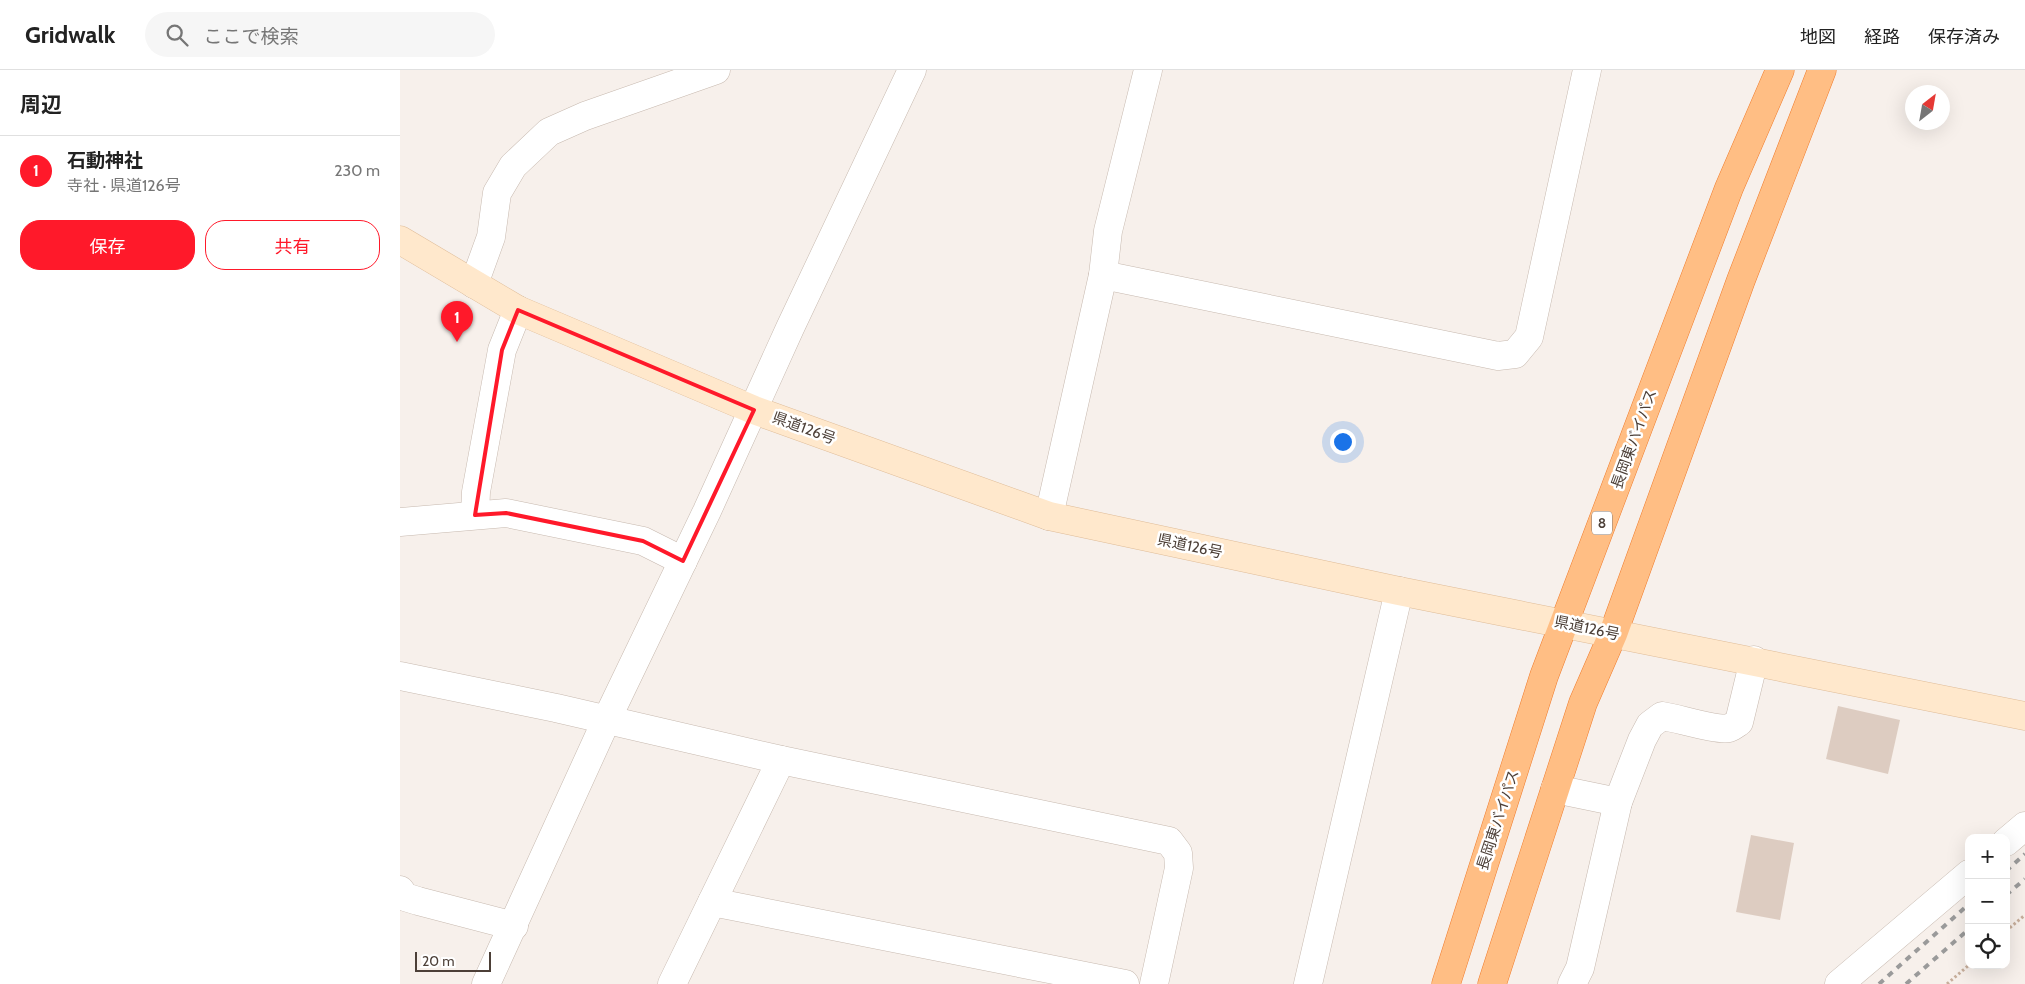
<!DOCTYPE html>
<html lang="ja">
<meta charset="utf-8">
<style>
:root{--surface:#fff;--page:#f6f6f6;--text:#222;--muted:#767676;--line:#e0e0e0;--accent:#ff192a}
body{margin:0;font-family:Cabin,"Noto Sans JP",sans-serif;background:var(--page);color:var(--text)}
.controls{position:absolute;right:15px;bottom:15px;display:grid;overflow:hidden;border-radius:10px;box-shadow:0 5px 20px #0002}
.controls button{width:45px;height:45px;display:grid;place-items:center;padding:0;border:0;border-bottom:1px solid var(--line);background:var(--surface);color:var(--text);font:25px sans-serif}
.compass{position:absolute;left:1505px;top:15px;width:45px;height:45px;border-radius:50%;background:var(--surface);box-shadow:0 5px 20px #0002;rotate:31deg}
.scale{position:absolute;left:15px;bottom:12px;width:76px;box-sizing:border-box;padding-left:5px;border:2px solid #4c3f37;border-top:0;font-size:14px;line-height:18px;white-space:nowrap;color:#4c3f37;-webkit-text-stroke:4px #fff;paint-order:stroke}
.you{position:absolute;left:942px;top:371px;width:18px;height:18px;margin:-12px;border:4px solid #fff;border-radius:50%;background:#1a73e8;box-shadow:0 0 0 8px #1a73e833}
.badge{display:grid;place-items:center;width:32px;height:32px;border-radius:50%;background:var(--accent);color:#fff;font-size:16px;font-weight:700}
.pin{position:absolute;translate:-50% -41px;filter:drop-shadow(0 1px 2px #0008)}
.pin::after{content:'';position:absolute;top:26px;width:18px;height:15px;background:inherit;clip-path:polygon(0 0,100% 0,50% 100%)}
.list{margin:0;padding:0;list-style:none}
h2{display:flex;justify-content:space-between;align-items:center;height:65px;margin:0;padding:0 20px;font-size:21px}
h2 small{font-size:16px;font-weight:400;color:var(--muted)}
.list li{display:grid;grid-template-columns:32px 1fr auto;gap:15px;align-items:center;box-sizing:border-box;height:70px;padding:0 20px;border-top:1px solid var(--line)}
.list b{display:block;font-size:19px;white-space:nowrap}
.list p{margin:0;font-size:16px;white-space:nowrap;color:var(--muted)}
.list em{font-size:16px;font-style:normal;color:var(--muted)}
.actions{display:flex;gap:10px;padding:15px 20px}
.actions a{flex:1;padding:11px 0;border:1px solid var(--accent);border-radius:20px;text-align:center;font-size:18px;color:var(--accent)}
.actions .main{background:var(--accent);color:#fff}
.icon{flex:none;width:28px;height:28px;fill:none;stroke:currentColor;stroke-width:2;stroke-linecap:round;stroke-linejoin:round}
.map{position:relative;flex:none;width:1625px;height:914px;overflow:hidden}
header{display:flex;align-items:center;gap:30px;box-sizing:border-box;height:70px;padding:0 25px;background:var(--surface);border-bottom:1px solid var(--line)}
header strong{font-size:24px}
nav{display:flex;gap:28px;margin-inline-start:auto;font-size:18px}
.search{width:350px;height:45px;background:var(--page);display:flex;align-items:center;gap:12px;box-sizing:border-box;padding:0 18px;border-radius:28px;color:var(--muted);font-size:19px}
main{display:flex}
aside{flex:1;background:var(--surface)}
.map>svg:first-child{display:block}
.building{fill:#ddccc1}
.lines{fill:none;stroke-linecap:round;stroke-linejoin:round}
.minor-casing{stroke:#c7b9af;stroke-width:29}
.secondary-casing{stroke:#dfbc98;stroke-width:29}
.trunk-casing{stroke:#f07c2c;stroke-width:29}
.path{stroke:#c7ae9b;stroke-width:3;stroke-dasharray:2.5 2.5;stroke-linecap:butt}
.minor{stroke:#fff;stroke-width:28}
.secondary{stroke:#ffe8cc;stroke-width:28}
.trunk{stroke:#ffbe84;stroke-width:28}
.rail{stroke:#9a9a9a;stroke-width:4;stroke-dasharray:6 6;stroke-linecap:butt}
.marked{fill:none;stroke:#ff192a;stroke-width:4;stroke-linejoin:round}
.labels{text-anchor:middle;stroke-width:5;stroke-linejoin:round;paint-order:stroke}
.shield{fill:#fff;stroke:#827973;stroke-width:1}
.shield-label{font-size:14px;font-weight:bold;fill:#4c3f37}
.street-label{font-size:15px;fill:#4c3f37;stroke:#fff}
</style>
<header>
<strong>Gridwalk</strong>
<div class="search"><svg class="icon" aria-label="search" viewBox="0 0 24 24"><circle cx="10" cy="10" r="6"/><path d="M15 15l6 6"/></svg>ここで検索</div>
<nav><a>地図</a><a>経路</a><a>保存済み</a></nav>
</header>
<main>
<aside>
<h2>周辺<small></small></h2>
<ul class="list">
<li><span class="badge">1</span><div><b>石動神社</b><p>寺社 · 県道126号</p></div><em>230 m</em></li>
</ul>
<div class="actions"><a class="main">保存</a><a>共有</a></div>
</aside>
<div class="map">
<svg width="1625" height="914" viewBox="0 0 1625 914">
<rect width="100%" height="100%" fill="#f7f0eb"/>
<g class="building">
<path d="M1438,636L1500,650L1488,704L1426,689Z"/>
<path d="M1351,765L1394,773L1380,850L1336,842Z"/>
</g>
<g class="lines">
<defs>
<g id="minor">
<path d="M703,205L1098,286L1115,284L1129,267L1187,0"/>
<path d="M74,214L91,167L97,123L113,96L149,62L185,46L316,0"/>
<path d="M75,445L76,422L102,280L118,240"/>
<path d="M649,446L703,205L708,161L748,0"/>
<path d="M0,452L106,443L243,471L283,491"/>
<path d="M0,606L156,638L381,690L769,771L778,783L779,798L754,914"/>
<path d="M1155,719L1218,732"/>
<path d="M1606,772L1625,756"/>
<path d="M0,820L5,827L18,831L114,856"/>
<path d="M312,832L725,914"/>
<path d="M86,914L206,651L307,441L390,258L512,0"/>
<path d="M272,914L381,690"/>
<path d="M908,914L999,521"/>
<path d="M1172,914L1180,898L1218,732L1242,670L1250,655L1262,646C1277,648 1318,661 1329,658C1332,657 1336,654 1339,652L1354,590"/>
<path d="M1439,914L1569,804"/>
</g>
<path id="secondary" d="M0,170L118,240L354,340L649,446L999,521L1625,646"/>
<g id="trunk">
<path d="M1046,914L1144,606L1329,118L1380,0"/>
<path d="M1092,914L1183,633L1213,564L1341,210L1422,0"/>
</g>
</defs>
<use href="#minor" class="minor-casing"/>
<use href="#secondary" class="secondary-casing"/>
<use href="#trunk" class="trunk-casing"/>
<g class="path">
<path d="M1606,861L1625,845"/>
<path d="M1547,914L1569,895"/>
</g>
<use href="#minor" class="minor"/>
<use href="#secondary" class="secondary"/>
<use href="#trunk" class="trunk"/>
<g class="rail">
<path d="M1606,801L1625,784"/>
<path d="M1606,825L1625,809"/>
<path d="M1479,914L1569,834"/>
<path d="M1506,914L1569,859"/>
</g>
</g>
<path class="marked" d="M118,240L354,340L283,491L243,471L106,443L75,445L102,280Z"/>
<g class="labels">
<rect class="shield" x="1192" y="441.5" width="20" height="23" rx="4"/>
<g class="shield-label">
<text x="1202" y="458">8</text>
</g>
<g class="street-label">
<text transform="translate(404 358) rotate(20)" y="5">県道126号</text>
<text transform="translate(1234 369) rotate(-70)" y="5">長岡東バイパス</text>
<text transform="translate(790 476) rotate(12)" y="5">県道126号</text>
<text transform="translate(1187 558) rotate(12)" y="5">県道126号</text>
<text transform="translate(1098 750) rotate(-72)" y="5">長岡東バイパス</text>
</g>
</g>
</svg>
<div class="controls">
<button>+</button>
<button>−</button>
<button><svg class="icon" aria-label="locate" viewBox="0 0 24 24"><circle cx="12" cy="12" r="6"/><path d="M12 2v4M12 18v4M2 12h4M18 12h4"/></svg></button>
</div>
<svg class="compass" viewBox="-18 -18 36 36"><path d="M0-13l5 13h-10z" fill="#e53935"/><path d="M0 13l5-13h-10z" fill="#767676"/></svg>
<div class="scale">20 m</div>
<div class="you"></div>
<div class="pin badge" style="left:57px;top:272px">1</div>
</div>
</main>
